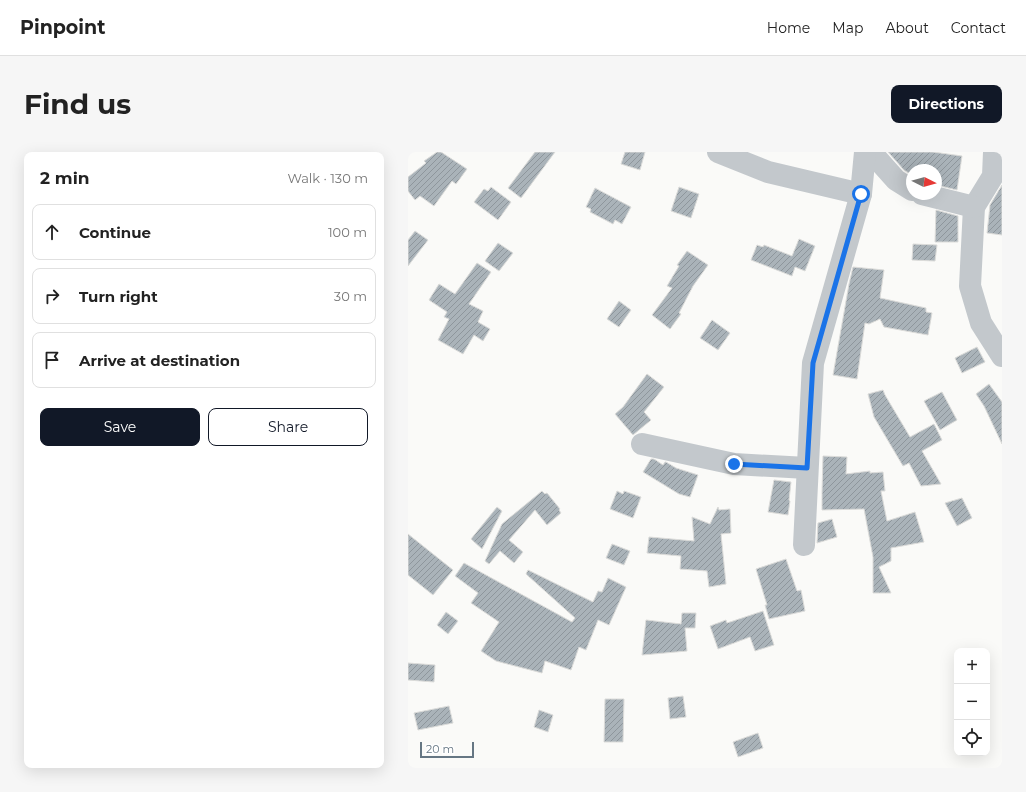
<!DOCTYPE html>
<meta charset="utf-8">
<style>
:root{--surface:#fff;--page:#f6f6f6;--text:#222;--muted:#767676;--line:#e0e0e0;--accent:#111827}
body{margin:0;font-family:Montserrat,sans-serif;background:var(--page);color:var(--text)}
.controls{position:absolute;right:12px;bottom:12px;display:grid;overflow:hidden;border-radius:8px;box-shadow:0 4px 16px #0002}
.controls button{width:36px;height:36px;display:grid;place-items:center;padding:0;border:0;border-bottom:1px solid var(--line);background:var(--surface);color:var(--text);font:20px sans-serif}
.compass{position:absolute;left:498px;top:12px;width:36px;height:36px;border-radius:50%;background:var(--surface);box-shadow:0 4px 16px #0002;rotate:96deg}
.scale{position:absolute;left:12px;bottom:10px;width:54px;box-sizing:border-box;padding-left:4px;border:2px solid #657683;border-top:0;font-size:11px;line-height:14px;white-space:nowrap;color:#657683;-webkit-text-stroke:3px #fff;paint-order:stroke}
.stop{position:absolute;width:12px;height:12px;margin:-9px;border:3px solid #1a73e8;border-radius:50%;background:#fff}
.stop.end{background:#1a73e8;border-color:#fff;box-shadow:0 1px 4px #0008}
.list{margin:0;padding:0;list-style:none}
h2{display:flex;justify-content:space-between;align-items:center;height:52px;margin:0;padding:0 16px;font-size:17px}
h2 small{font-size:13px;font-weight:400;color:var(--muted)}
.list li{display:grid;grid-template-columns:26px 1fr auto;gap:12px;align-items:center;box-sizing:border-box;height:56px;margin:0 8px 8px;padding:0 8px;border:1px solid var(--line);border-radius:8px}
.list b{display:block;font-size:15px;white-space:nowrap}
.list em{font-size:13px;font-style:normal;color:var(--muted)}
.actions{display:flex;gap:8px;padding:12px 16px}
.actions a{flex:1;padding:9px 0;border:1px solid var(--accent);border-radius:8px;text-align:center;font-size:14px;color:var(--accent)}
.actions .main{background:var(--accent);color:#fff}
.icon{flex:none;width:22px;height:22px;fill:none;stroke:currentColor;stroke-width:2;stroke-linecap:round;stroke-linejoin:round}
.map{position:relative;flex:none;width:594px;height:616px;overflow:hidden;border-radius:8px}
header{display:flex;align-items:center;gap:24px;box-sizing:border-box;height:56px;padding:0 20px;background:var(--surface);border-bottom:1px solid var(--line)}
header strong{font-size:19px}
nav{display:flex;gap:22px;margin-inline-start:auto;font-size:14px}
.intro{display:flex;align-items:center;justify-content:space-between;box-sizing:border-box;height:96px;padding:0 24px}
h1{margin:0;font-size:28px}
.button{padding:10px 18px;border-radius:8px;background:var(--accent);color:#fff;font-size:14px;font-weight:700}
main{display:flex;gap:24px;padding:0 24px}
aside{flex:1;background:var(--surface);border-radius:8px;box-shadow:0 4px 16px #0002}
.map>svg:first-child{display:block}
.building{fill:url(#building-hatch);stroke:#dcdcda}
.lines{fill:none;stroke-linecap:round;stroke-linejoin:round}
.minor{stroke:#c3c8cc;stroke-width:22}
.route{stroke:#1a73e8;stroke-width:5}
</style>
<header>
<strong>Pinpoint</strong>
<nav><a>Home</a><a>Map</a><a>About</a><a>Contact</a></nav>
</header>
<div class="intro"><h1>Find us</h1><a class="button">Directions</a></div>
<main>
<aside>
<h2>2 min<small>Walk · 130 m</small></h2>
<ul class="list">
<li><svg class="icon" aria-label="ahead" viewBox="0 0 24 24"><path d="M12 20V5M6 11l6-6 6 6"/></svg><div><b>Continue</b></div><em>100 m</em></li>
<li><svg class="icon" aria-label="right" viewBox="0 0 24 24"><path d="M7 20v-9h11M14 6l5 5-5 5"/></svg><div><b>Turn right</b></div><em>30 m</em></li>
<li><svg class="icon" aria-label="arrive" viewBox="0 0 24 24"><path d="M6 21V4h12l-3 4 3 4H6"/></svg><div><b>Arrive at destination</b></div></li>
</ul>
<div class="actions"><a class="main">Save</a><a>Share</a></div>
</aside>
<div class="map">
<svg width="594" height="616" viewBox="0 0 594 616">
<defs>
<pattern id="building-hatch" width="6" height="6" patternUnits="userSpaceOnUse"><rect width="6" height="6" fill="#aab3b9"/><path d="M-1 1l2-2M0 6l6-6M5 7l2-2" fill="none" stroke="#8e969c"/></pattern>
</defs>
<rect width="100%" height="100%" fill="#fafaf8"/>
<g class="building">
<path d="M29,0H33L59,17L48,32L44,29L26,54L12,44L7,48L0,39V25L18,11L16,9Z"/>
<path d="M127,0H147L113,46L100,36Z"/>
<path d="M217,0H237L232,18L213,12Z"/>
<path d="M480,0H525L554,4L549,38L528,33V18H504V23L496,18Z"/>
<path d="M594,33V83L579,81L582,53Z"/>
<path d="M83,35L103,50L90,68L66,50L76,37L80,39Z"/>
<path d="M271,35L291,42L283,66L263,59Z"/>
<path d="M187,36L223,55L214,72L207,68L205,72L182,60L183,57L178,55Z"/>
<path d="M528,58L550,64V90H527Z"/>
<path d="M7,79L20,88L0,114V88Z"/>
<path d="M391,87L407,94L397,119L387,115L384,124L343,108L349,93L355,95L356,93L384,104Z"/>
<path d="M90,91L105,101L91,119L77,109Z"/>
<path d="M505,92L529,93L527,109L504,108Z"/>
<path d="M279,99L300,113L285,134L271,161L273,162L262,177L244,163L264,136L259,134L271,114L269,113Z"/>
<path d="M69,111L83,120L61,152L75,159L70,170L82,177L75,189L66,183L55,202L30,188L41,167L36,165L39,160L21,148L31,132L47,142Z"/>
<path d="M445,115L476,118L472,146L518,156V160L524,161L520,183L476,175L472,167L461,172L457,171L449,227L425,223L441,132Z"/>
<path d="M211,149L223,158L211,175L199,167Z"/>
<path d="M304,168L322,181L310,198L292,186Z"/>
<path d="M569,195L577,210L554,221L547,206Z"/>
<path d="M239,222L256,235L236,260L243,268L225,283L207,262L215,255Z"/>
<path d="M581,232L594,250V292L576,254L568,242Z"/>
<path d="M475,238L477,243L502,285L526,272L534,288L514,299L533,332L513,334L501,311L495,314L466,265L460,242Z"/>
<path d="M534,240L549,268L532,278L516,249Z"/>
<path d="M415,304L439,305L438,322L462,319V321L475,320L477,339H473L479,369L507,360L516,390L483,396V409L471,415L483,441H465V405L456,357L414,358V340Z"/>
<path d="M243,307H246L255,313L257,310H258L268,316L290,323L282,345L271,342L235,320Z"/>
<path d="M366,328L383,330L381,348L382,349L380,363L360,360Z"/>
<path d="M134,339L137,342L139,341L152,357L151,358L153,361L139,373L127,358L101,388L115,400L106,411L92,399L81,412L77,409L94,372Z"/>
<path d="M209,339L215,342L216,339L233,345L225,366L202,357Z"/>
<path d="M554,346L564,366L549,374L537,351Z"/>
<path d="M89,355L94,359L74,397L63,387Z"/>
<path d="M310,355L311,358L322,357L323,381L313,382L318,432L301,435L299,419L272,417L273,404L239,401L241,385L286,389L284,365L302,372Z"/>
<path d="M424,367L429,385L409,391L410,371Z"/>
<path d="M0,382L45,418L25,443L0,423Z"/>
<path d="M204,392L222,399L216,413L198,406Z"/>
<path d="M378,407L389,439L393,438L397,459L361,467L357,453H359L348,417Z"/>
<path d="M56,411L164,470L167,466L118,422L120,418L185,450L190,439L194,440L200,426L218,435L201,473L190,468L178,498L171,495L163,518L137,509L134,521L88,509L73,499L91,470L63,451L70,441L47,424Z"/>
<path d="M355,459L366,493L347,499L342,485L310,497L302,474L318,468L319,471Z"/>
<path d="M38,460L50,469L40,482L29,473Z"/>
<path d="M274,461H288L287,476H277L279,499L234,503L238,468L273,472Z"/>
<path d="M0,511L27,513L26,530L0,528Z"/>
<path d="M275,544L278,565L262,567L260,546Z"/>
<path d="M197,547H216L215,590H196Z"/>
<path d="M41,554L45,571L10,578L6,561Z"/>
<path d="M131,558L145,563L140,580L126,575Z"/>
<path d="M350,581L355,596L330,605L325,590Z"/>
</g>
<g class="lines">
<g class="minor">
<path d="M310,0L360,20L453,42"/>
<path d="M463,0L488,28L504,38"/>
<path d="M586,0L585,24L566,55L562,134L573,171L594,204"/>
<path d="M514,42L566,55"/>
<path d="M234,292L326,312L399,316"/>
<path d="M396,393L405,211L453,42L457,0"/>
</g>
</g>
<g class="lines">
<path class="route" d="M326,312L399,316L405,211L453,42"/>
</g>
</svg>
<div class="controls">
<button>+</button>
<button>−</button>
<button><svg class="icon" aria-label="locate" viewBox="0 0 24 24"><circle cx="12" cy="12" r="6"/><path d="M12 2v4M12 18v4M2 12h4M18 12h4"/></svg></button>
</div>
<svg class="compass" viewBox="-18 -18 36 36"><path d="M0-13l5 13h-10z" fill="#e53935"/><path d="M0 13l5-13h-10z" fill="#767676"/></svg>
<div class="scale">20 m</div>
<div class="stop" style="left:453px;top:42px"></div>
<div class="stop end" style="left:326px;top:312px"></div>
</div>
</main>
